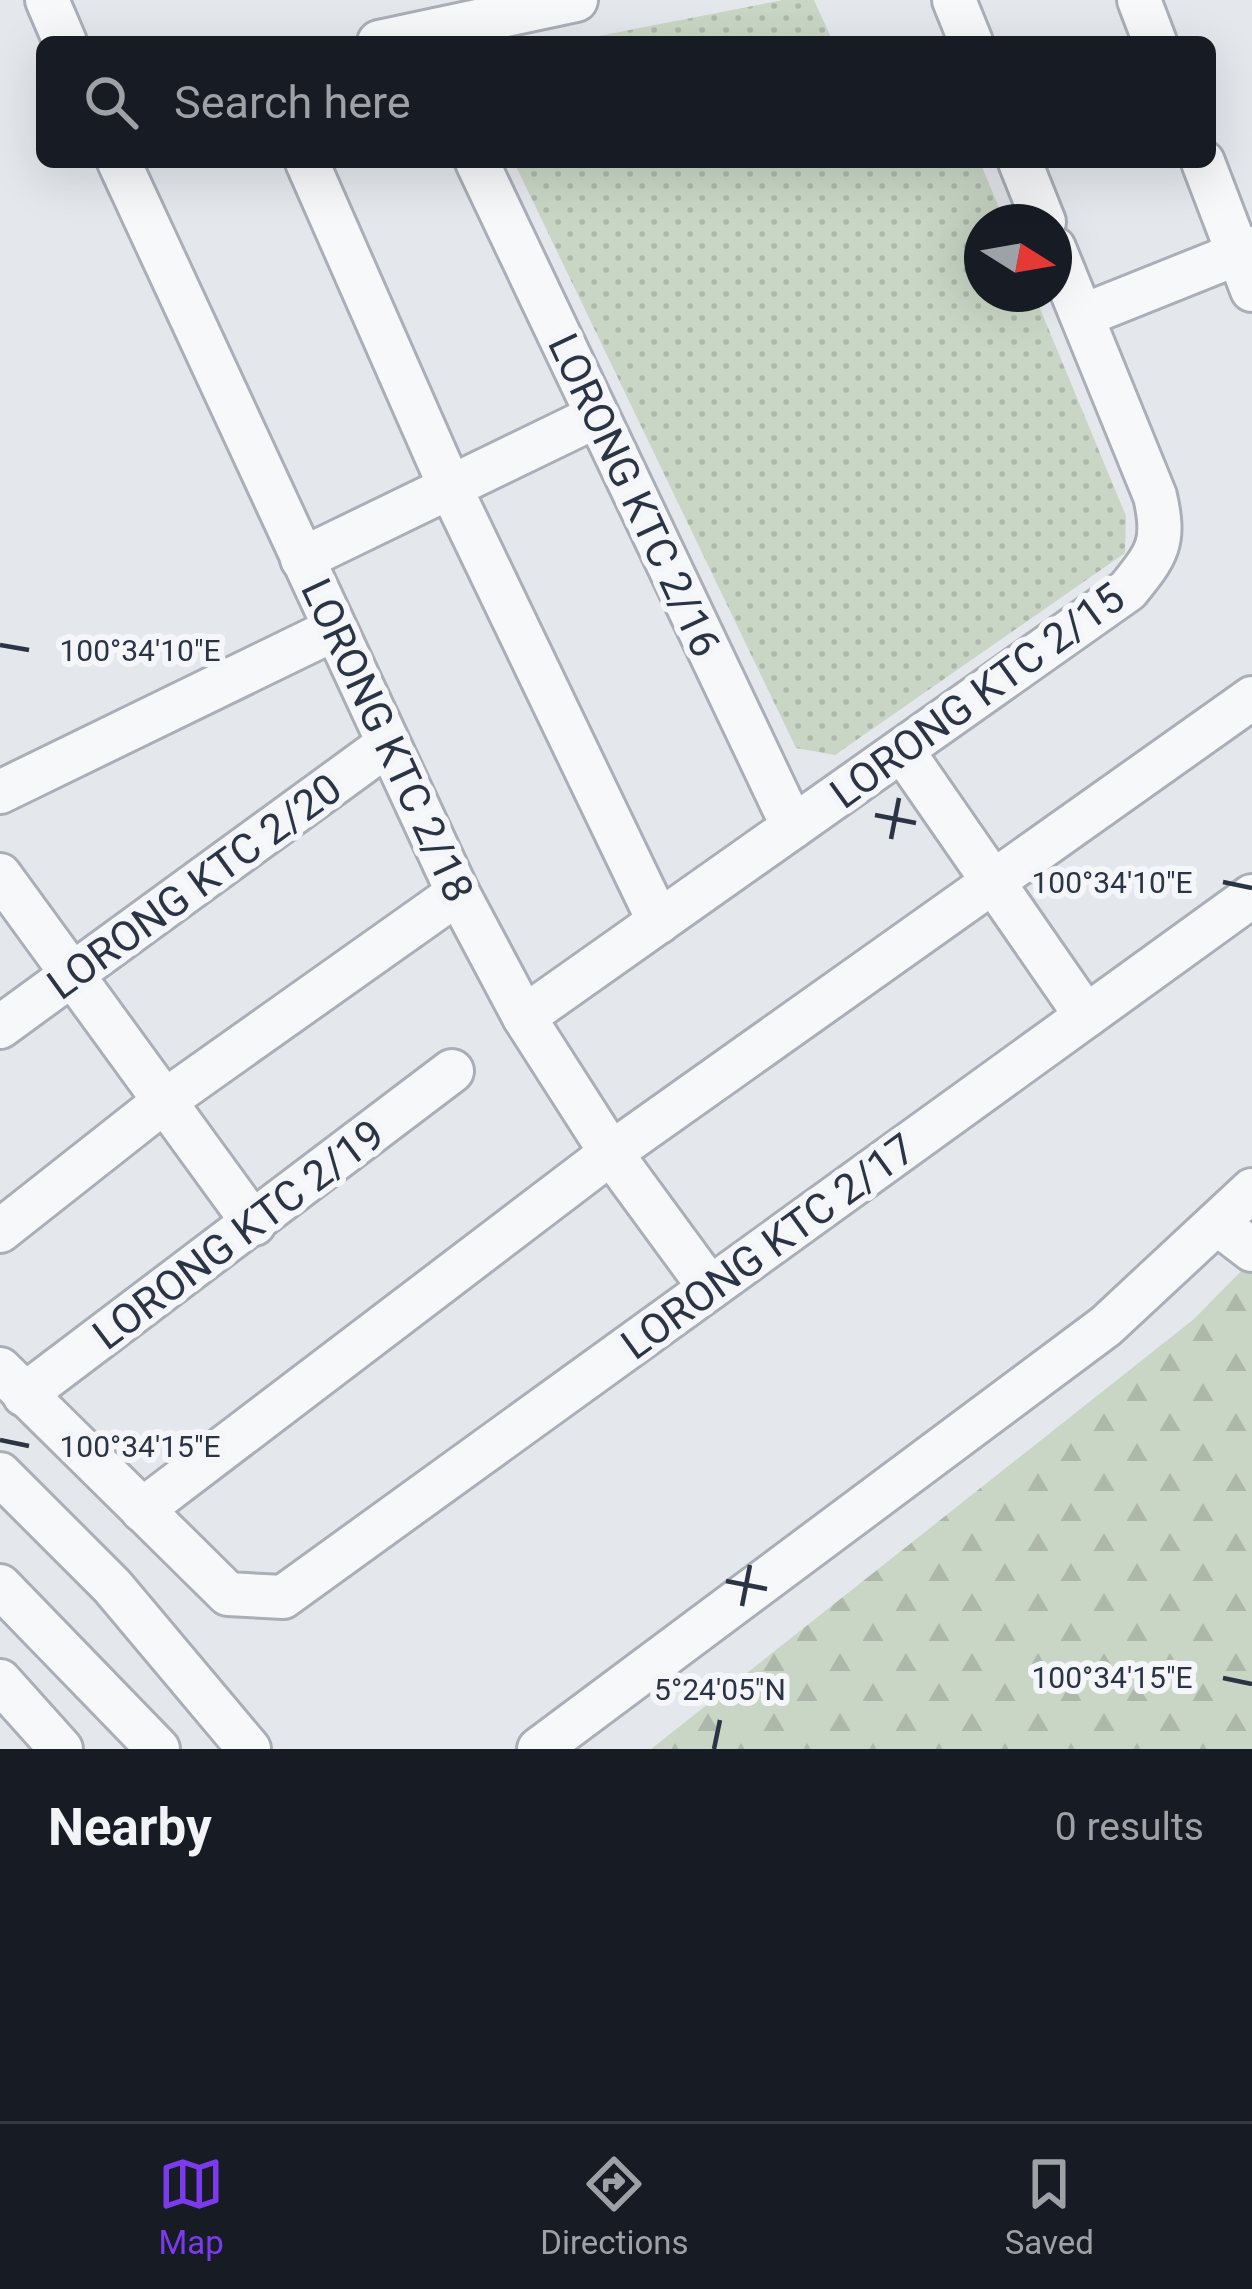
<!DOCTYPE html>
<meta charset="utf-8">
<style>
:root{--surface:#171b24;--page:#242831;--text:#f1f3f6;--muted:#9ea1a6;--line:#363941;--accent:#7c3aed}
body{margin:0;font-family:Roboto,sans-serif;background:var(--page);color:var(--text)}
.compass{position:absolute;left:964px;top:204px;width:108px;height:108px;border-radius:50%;background:var(--surface);box-shadow:0 12px 48px #0002;rotate:101deg}
.list{margin:0;padding:0;list-style:none}
h2{display:flex;justify-content:space-between;align-items:center;height:156px;margin:0;padding:0 48px;font-size:51px}
h2 small{font-size:39px;font-weight:400;color:var(--muted)}
.icon{flex:none;width:66px;height:66px;fill:none;stroke:currentColor;stroke-width:2;stroke-linecap:round;stroke-linejoin:round}
.map{position:relative;flex:none;width:1252px;height:1749px;overflow:hidden}
.search{position:absolute;background:var(--surface);box-shadow:0 12px 48px #0002;left:36px;right:36px;top:36px;height:132px;display:flex;align-items:center;gap:30px;box-sizing:border-box;padding:0 42px;border-radius:18px;color:var(--muted);font-size:45px}
.sheet{height:372px;background:var(--surface)}
nav{display:flex;justify-content:space-around;align-items:center;box-sizing:border-box;height:168px;border-top:3px solid var(--line);background:var(--surface);font-size:33px;color:var(--muted)}
nav a{display:grid;justify-items:center;gap:6px}
nav .on{color:var(--accent)}
.map>svg:first-child{display:block}
.grass{fill:url(#grass-dots)}
.forest{fill:url(#forest-firs)}
.lines{fill:none;stroke-linecap:round;stroke-linejoin:round}
.minor-casing{stroke:#a9aeb7;stroke-width:48}
.minor{stroke:#f7f8fa;stroke-width:42}
.ticks{fill:none;stroke:#2b3445;stroke-width:4.5}
.labels{text-anchor:middle;stroke-width:12;stroke-linejoin:round;paint-order:stroke}
.street-label{font-size:42px;fill:#2b3445;stroke:#f4f6f9}
.ticks-label{font-size:30px;text-anchor:middle;fill:#2b3445;stroke:#f4f6f9;stroke-width:12;stroke-linejoin:round;paint-order:stroke}
</style>
<div class="map">
<svg width="1252" height="1749" viewBox="0 0 1252 1749">
<defs>
<pattern id="grass-dots" width="8" height="8" patternUnits="userSpaceOnUse" patternTransform="scale(3)"><rect width="8" height="8" fill="#c9d6c5"/><path d="M2 2h.1M6 6h.1" fill="none" stroke="#adb8ab" stroke-width="1.8" stroke-linecap="round"/></pattern>
<pattern id="forest-firs" width="22" height="20" patternUnits="userSpaceOnUse" patternTransform="scale(3)"><rect width="22" height="20" fill="#c9d6c5"/><path d="M5 1l3.5 6h-7zM16 11l3.5 6h-7z" fill="#adb8ab"/></pattern>
</defs>
<rect width="100%" height="100%" fill="#e4e7ec"/>
<g class="grass">
<path d="M783,0H814L833,42H568Z"/>
<path d="M514,162H980L1005,222H982V294H1034L1126,516L1125,553L835,755L796,748Z"/>
</g>
<path class="forest" d="M1252,1260V1749H651L1194,1319Z"/>
<g class="lines">
<defs>
<g id="minor">
<path d="M47,0L65,42"/>
<path d="M954,0L971,42"/>
<path d="M1139,0L1155,42"/>
<path d="M379,42L576,0"/>
<path d="M119,162L458,893L524,1017L611,1153L710,1288"/>
<path d="M307,162L450,487L659,922"/>
<path d="M477,162L793,827"/>
<path d="M1020,162L1044,222"/>
<path d="M1203,162L1252,290"/>
<path d="M1082,316L1252,248"/>
<path d="M302,559L597,416"/>
<path d="M902,750L1086,1016"/>
<path d="M0,792L335,629"/>
<path d="M0,875L254,1224"/>
<path d="M524,1017L1128,590C1157,554 1166,543 1155,496L1054,248"/>
<path d="M0,1027L388,744"/>
<path d="M1218,1224L1252,1250"/>
<path d="M0,1231L166,1100L458,893"/>
<path d="M0,1369L228,1594L283,1597L1252,896"/>
<path d="M24,1395L452,1071"/>
<path d="M0,1474L112,1586L249,1749"/>
<path d="M142,1510L611,1153L1252,698"/>
<path d="M0,1586L158,1749"/>
<path d="M0,1681L61,1749"/>
<path d="M539,1749L1106,1326L1252,1190"/>
</g>
</defs>
<use href="#minor" class="minor-casing"/>
<use href="#minor" class="minor"/>
</g>
<path class="ticks" d="M0,645L29,650M875,815L916,823M891,839L899,798M1223,882L1252,888M0,1440L29,1446M726,1581L767,1589M742,1606L750,1565M1223,1678L1252,1684M714,1749L720,1720"/>
<g class="labels">
<g class="street-label">
<text transform="translate(635 495) rotate(65)" y="15">LORONG KTC 2/16</text>
<text transform="translate(977 695) rotate(-36)" y="15">LORONG KTC 2/15</text>
<text transform="translate(388 740) rotate(65)" y="15">LORONG KTC 2/18</text>
<text transform="translate(194 886) rotate(-36)" y="15">LORONG KTC 2/20</text>
<text transform="translate(238 1234) rotate(-37)" y="15">LORONG KTC 2/19</text>
<text transform="translate(768 1246) rotate(-36)" y="15">LORONG KTC 2/17</text>
</g>
</g>
<g class="ticks-label">
<text x="140" y="661">100°34'10"E</text>
<text x="1112" y="893">100°34'10"E</text>
<text x="140" y="1457">100°34'15"E</text>
<text x="1112" y="1688">100°34'15"E</text>
<text x="720" y="1700">5°24'05"N</text>
</g>
</svg>
<svg class="compass" viewBox="-18 -18 36 36"><path d="M0-13l5 13h-10z" fill="#e53935"/><path d="M0 13l5-13h-10z" fill="#9ea1a6"/></svg>
<div class="search"><svg class="icon" aria-label="search" viewBox="0 0 24 24"><circle cx="10" cy="10" r="6"/><path d="M15 15l6 6"/></svg>Search here</div>
</div>
<section class="sheet">
<h2>Nearby<small>0 results</small></h2>
<ul class="list">
</ul>
</section>
<nav>
<a class="on"><svg class="icon" aria-label="map" viewBox="0 0 24 24"><path d="M3 6l6-2 6 2 6-2v14l-6 2-6-2-6 2zM9 4v14M15 6v14"/></svg>Map</a>
<a><svg class="icon" aria-label="directions" viewBox="0 0 24 24"><path d="M12 3l9 9-9 9-9-9zM9 14v-3h6M13 9l2 2-2 2"/></svg>Directions</a>
<a><svg class="icon" aria-label="saved" viewBox="0 0 24 24"><path d="M7 4h10v16l-5-4-5 4z"/></svg>Saved</a>
</nav>
